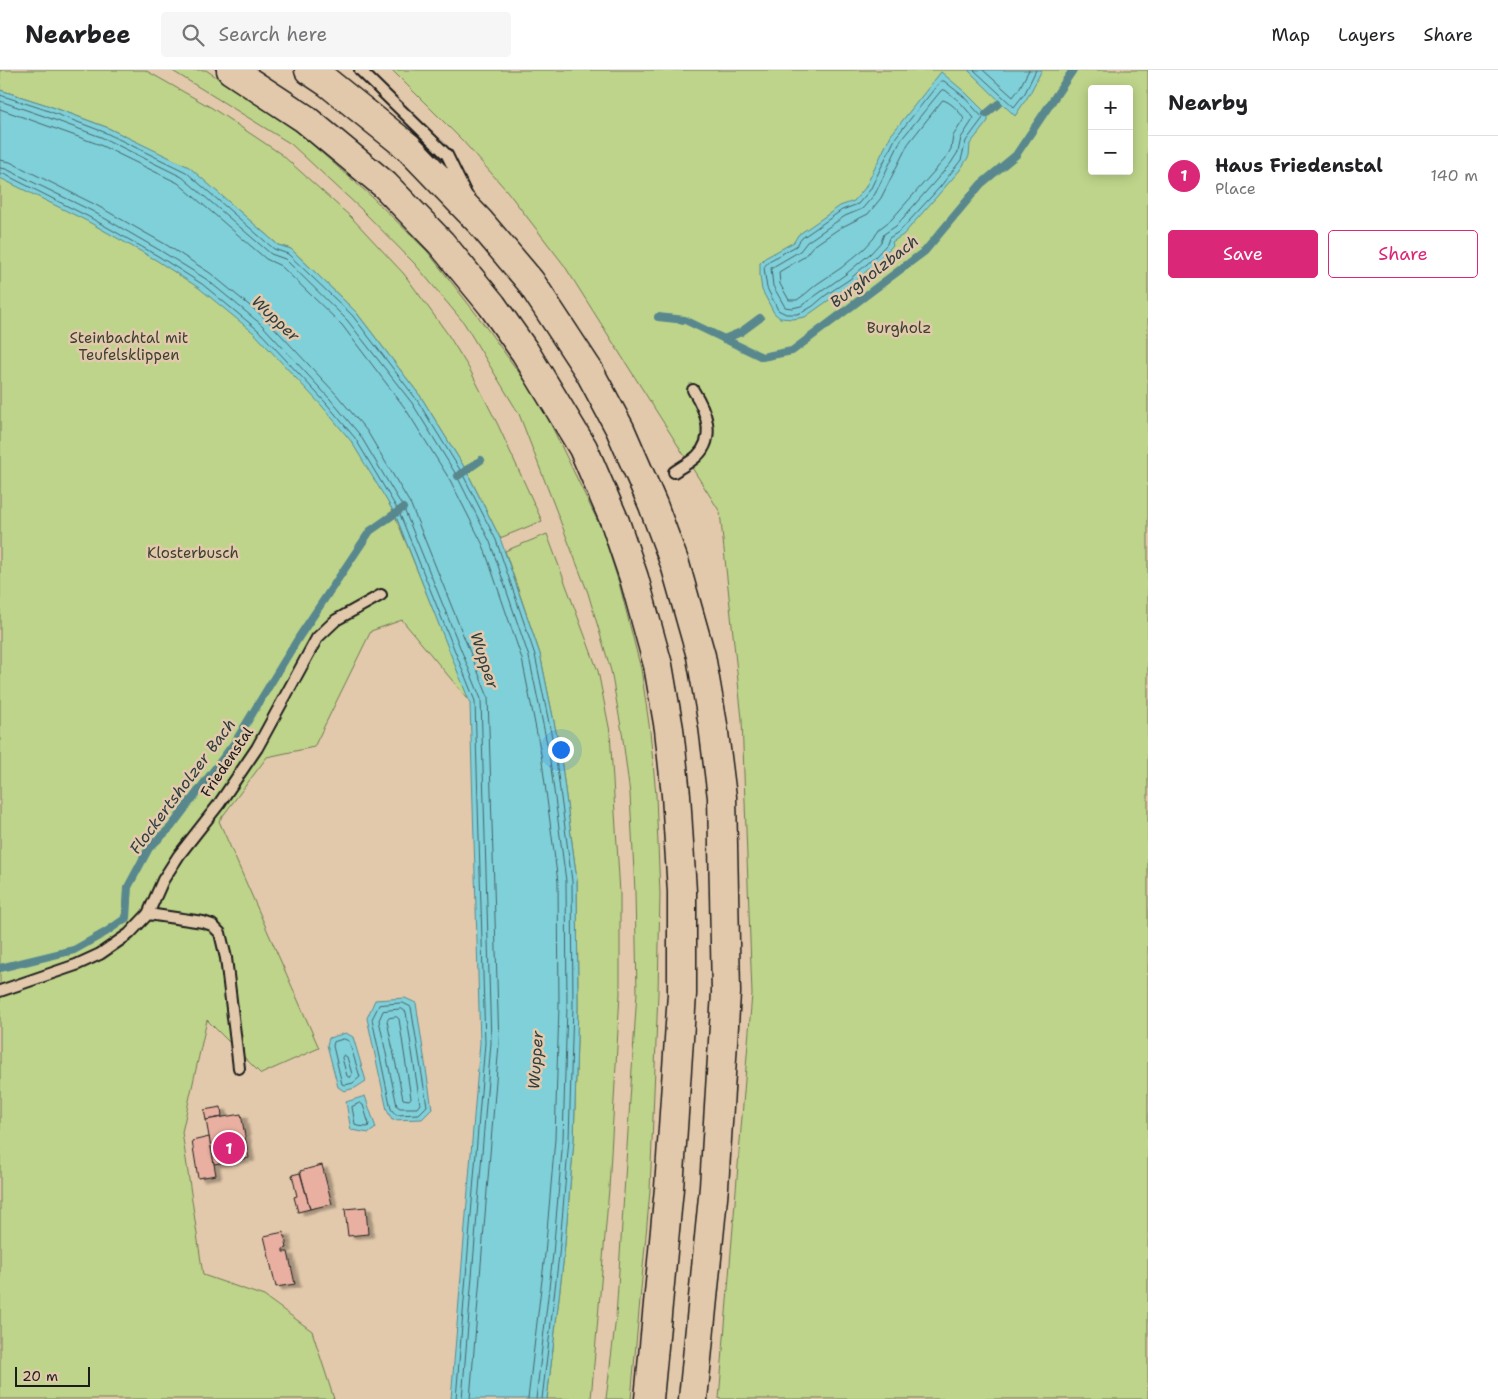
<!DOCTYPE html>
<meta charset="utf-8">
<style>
:root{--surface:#fff;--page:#f6f6f6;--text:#202124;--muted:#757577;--line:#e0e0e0;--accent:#db2777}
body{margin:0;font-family:"Shantell Sans",sans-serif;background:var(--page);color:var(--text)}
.controls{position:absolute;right:15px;top:15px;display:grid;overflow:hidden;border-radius:5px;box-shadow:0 2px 12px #0003}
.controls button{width:45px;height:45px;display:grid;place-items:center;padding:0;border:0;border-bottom:1px solid var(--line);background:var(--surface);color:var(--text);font:25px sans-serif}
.scale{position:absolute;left:15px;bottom:12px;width:75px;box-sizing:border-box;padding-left:5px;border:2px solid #1c1c1c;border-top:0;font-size:14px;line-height:18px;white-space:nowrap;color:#1c1c1c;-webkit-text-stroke:4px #e3c9ab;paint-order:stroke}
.you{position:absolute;left:560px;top:679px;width:18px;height:18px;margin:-12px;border:4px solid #fff;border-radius:50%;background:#1a73e8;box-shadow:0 0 0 8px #1a73e833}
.badge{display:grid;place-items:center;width:32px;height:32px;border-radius:50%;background:var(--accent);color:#fff;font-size:16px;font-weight:700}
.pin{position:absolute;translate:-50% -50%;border:2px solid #fff;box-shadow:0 1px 5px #0006}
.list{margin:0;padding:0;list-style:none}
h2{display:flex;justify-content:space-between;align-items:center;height:65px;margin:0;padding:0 20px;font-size:21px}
h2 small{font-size:16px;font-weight:400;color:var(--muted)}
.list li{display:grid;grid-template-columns:32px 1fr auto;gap:15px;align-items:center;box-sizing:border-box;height:80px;padding:0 20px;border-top:1px solid var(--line)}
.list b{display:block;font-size:19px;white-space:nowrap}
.list p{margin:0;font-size:16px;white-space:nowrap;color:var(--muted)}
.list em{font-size:16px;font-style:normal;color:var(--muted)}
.actions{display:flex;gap:10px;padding:15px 20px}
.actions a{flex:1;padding:11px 0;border:1px solid var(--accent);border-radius:5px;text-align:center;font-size:18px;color:var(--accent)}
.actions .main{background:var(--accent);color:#fff}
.icon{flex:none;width:28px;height:28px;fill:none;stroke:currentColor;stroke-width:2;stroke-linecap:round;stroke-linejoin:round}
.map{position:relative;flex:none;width:1148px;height:1329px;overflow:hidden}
header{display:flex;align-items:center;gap:30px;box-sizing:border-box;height:70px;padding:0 25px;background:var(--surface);border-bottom:1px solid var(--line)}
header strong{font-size:24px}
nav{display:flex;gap:28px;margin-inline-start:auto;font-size:18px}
.search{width:350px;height:45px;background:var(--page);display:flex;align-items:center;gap:12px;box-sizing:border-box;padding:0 18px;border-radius:5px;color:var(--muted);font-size:19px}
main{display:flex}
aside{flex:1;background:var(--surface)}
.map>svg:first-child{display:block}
.green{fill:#bed48a;stroke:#6d7853;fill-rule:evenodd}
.water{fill:#80d0da;stroke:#58888e}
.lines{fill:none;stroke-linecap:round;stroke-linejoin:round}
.shore{stroke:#446468;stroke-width:1}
.stream{stroke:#58888e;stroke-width:8}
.building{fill:#e9b0a1;stroke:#1c1c1c;filter:url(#shadow)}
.lane-casing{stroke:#1c1c1c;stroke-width:14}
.highway-casing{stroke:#1c1c1c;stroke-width:31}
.lane{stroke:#e3c9ab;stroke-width:10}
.highway{stroke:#e3c9ab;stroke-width:28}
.labels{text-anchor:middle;stroke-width:5;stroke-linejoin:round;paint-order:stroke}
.park-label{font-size:15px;fill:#3c4132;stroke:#e3c9ab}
.street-label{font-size:15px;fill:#1c1c1c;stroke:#e3c9ab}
.water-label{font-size:16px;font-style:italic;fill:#304042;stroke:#e3c9ab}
</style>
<header>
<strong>Nearbee</strong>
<div class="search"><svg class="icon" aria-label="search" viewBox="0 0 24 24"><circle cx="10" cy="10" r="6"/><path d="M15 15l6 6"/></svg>Search here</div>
<nav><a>Map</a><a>Layers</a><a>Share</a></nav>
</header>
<main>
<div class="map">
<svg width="1148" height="1329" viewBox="0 0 1148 1329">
<defs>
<filter id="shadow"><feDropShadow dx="5.5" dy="3" stdDeviation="1" flood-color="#0004"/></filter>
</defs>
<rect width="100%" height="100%" fill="#e3c9ab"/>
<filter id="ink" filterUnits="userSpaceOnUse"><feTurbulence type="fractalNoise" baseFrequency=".02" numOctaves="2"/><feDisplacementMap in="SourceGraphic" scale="10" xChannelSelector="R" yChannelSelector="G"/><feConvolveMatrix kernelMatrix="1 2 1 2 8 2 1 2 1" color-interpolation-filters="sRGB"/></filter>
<g filter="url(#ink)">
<g class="green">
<path d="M0,0H145L212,38L281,84L352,148L404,204L447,263L470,300L498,355L542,451L500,468L466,400L421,327L356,242L291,179L278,175L189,98L106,57L44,34L0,20Z"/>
<path d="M171,0H206L299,63L371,126L427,181L477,245L539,330L602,460L619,513L641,599L650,661L656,725L660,824L658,923L650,1121L631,1329H606L616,1247L637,922L635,822L630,724L622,662L611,601L588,523L519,344L464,253L415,194L361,139L291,74Z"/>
<path d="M392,0H1148V1329H719L752,924L742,649L720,442L564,195L507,121L462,70ZM1092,19H1129V101H1092Z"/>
<path d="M0,56L293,261L394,443L471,633L402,550L371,561L314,677L267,687L219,751L319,978L261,1004L207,950L182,1062L203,1205L264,1226L312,1261L334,1329H0Z"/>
<path d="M547,464L598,601L610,662L620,823V924L609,1119L591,1329H547L564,1185L574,1070L578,936L577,811L560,681L540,584L505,481Z"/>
</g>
<g class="water">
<path d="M968,0H1042L1029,25L1015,46Z"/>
<path d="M941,2L966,23L988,45V51L970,74L969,86L960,100L903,165L892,172L893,175L878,191L853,213L805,247L793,249L780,248L774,243L762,220L760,206V193L765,188L794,172L798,165L830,143L840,136L854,131L865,118L891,65Z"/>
<path d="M0,20L44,34L106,57L189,97L278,175L291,179L356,242L421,327L466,400L500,468L540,584L560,681L577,811L578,936L574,1070L564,1185L547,1329H451L480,973L470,633L395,444L351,371L322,336L254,263L199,218L156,190L87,151L0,108Z"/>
<path d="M405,928L416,933L432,1039L422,1049L392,1050L387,1040L367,948L375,930Z"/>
<path d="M346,963L353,967L366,1011L355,1018L344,1021L338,1017L327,975L329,968Z"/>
<path d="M365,1026L376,1058L369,1063L351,1060L346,1032Z"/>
</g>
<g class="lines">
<g class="shore">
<path d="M974,0L1014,37L1025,23L1036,0"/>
<path d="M983,0L1013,27L1019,19L1029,0"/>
<path d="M941,11H944L963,26L983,48L966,71L961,90L940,117L900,161L889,168L887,174L875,187L850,209L826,225L813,236L803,242L797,244H786L778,240L767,218L765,205L764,197L769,191L796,176L802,168L842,140L858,134L870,120L896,67Z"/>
<path d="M942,20H945L959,31L974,48L961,68L958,82L951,93L896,156L884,164L881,172L871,183L846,204L801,236L792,238L785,237L773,216L771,198L800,181L807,172L836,152L845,146L862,139L875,124L901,70Z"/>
<path d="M0,25L43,39L104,62L186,102L274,179L288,184L352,245L417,330L462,403L496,470L535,585L555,682L572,811L573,936L569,1069L559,1185L542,1329"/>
<path d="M943,30C951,32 960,42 964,49L953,66L951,79L945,89L891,150L879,159L874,168L865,178L841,198L817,214L804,225L797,230H789L780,214L779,202L804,187L812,177L840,158L868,144L881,128L908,74Z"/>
<path d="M0,31L41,45L101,67L182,107L271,184L285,189L347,250L412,333L457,406L490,472L529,587L549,683L566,811L567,936L563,1069L553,1184L536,1329"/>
<path d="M0,39L98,74L178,113L266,189L281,196L342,255L405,338L450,410L483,475L522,589L541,684L558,812L559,936L555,1069L545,1184L528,1329"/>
<path d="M0,90L10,92L96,135L165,174L210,203L267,250L336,324L367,361L411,435L488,627L499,974L470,1329"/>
<path d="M0,98L6,99L92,141L161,181L206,209L262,255L330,329L360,365L404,439L481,629L491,973L462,1329"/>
<path d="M0,104H4L89,147L158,186L202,214L258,260L326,333L355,368L399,442L475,631L485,973L456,1329"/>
<path d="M403,933L411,937L427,1036L419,1044L396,1045L391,1039L372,949L379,935Z"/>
<path d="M402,939L406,942L420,1034L417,1038H400L397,1036L379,950L383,941Z"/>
<path d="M397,947L399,949L411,1028L409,1030L403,1029L387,951L389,948Z"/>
<path d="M344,969L349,971L360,1007L353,1013L345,1015L342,1014L333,976L334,972Z"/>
<path d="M344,985L347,987L352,1004L350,1008L347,1006L342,988Z"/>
<path d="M360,1033L363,1035L369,1054L368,1057L357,1056L355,1054L352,1037Z"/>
</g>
<g class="stream">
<path d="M986,44L998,34"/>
<path d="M658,247L685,250L762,287L792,281L925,181L981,114L1016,85L1073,0"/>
<path d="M724,269L741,262L760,248"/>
<path d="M458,406L481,390"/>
<path d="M0,898L74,880L106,862L126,848L128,817L149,778L171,757L235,672L299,567L370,461L403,438"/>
</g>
</g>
<g class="building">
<path d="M221,1037L222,1047L206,1050L204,1040Z"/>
<path d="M241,1044L249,1088L214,1094L206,1050Z"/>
<path d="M209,1067L216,1105L198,1108L192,1071Z"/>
<path d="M322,1095L332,1134L310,1139L300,1101Z"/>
<path d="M300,1103L310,1139L298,1142L294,1127L297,1126L292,1105Z"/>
<path d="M366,1137L368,1164L348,1166L345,1139Z"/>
<path d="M284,1162L287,1178L283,1179V1182H288L295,1214L276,1217L264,1166Z"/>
</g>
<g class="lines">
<defs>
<g id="lane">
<path d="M360,0L447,85L466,124"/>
<path d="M674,402C681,397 691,392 697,386C717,367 705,339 693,320"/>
<path d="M148,844L203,852L212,855L220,863L226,888L239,998"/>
<path d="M0,921L76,895L100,884L129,864L148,844L163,810L179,785L219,734L257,678L317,568L336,550L381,525"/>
</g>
<g id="highway">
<path d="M231,0L304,48L385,115L441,173L492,235L525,282L583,378L615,452L634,508L658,595L669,659L676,725L682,822V924L669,1118L649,1329"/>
<path d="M309,0L327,12L408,77L480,152L530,211L589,301L620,359L653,435L675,494L701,586L713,655L722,727L724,823L726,923L714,1117L693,1329"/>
</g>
</defs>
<use href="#lane" class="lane-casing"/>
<use href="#highway" class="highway-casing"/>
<use href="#lane" class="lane"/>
<use href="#highway" class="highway"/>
</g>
</g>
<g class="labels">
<g class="park-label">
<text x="899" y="263">Burgholz</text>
<text x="129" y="273">Steinbachtal mit<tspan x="129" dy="17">Teufelsklippen</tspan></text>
<text x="193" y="488">Klosterbusch</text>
</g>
<g class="street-label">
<text transform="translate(227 692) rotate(-56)" y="5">Friedenstal</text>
</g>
<g class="water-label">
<text transform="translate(874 201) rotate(-38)" y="6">Burgholzbach</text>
<text transform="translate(276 248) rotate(43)" y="6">Wupper</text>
<text transform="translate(485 590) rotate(72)" y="6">Wupper</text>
<text transform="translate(182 716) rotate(-53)" y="6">Flockertsholzer Bach</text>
<text transform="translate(535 990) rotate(-86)" y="6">Wupper</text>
</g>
</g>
</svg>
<div class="controls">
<button>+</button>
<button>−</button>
</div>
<div class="scale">20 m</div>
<div class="you"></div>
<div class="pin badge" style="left:229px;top:1078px">1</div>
</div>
<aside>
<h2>Nearby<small></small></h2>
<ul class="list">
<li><span class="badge">1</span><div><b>Haus Friedenstal</b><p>Place</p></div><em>140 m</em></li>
</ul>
<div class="actions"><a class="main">Save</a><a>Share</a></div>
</aside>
</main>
